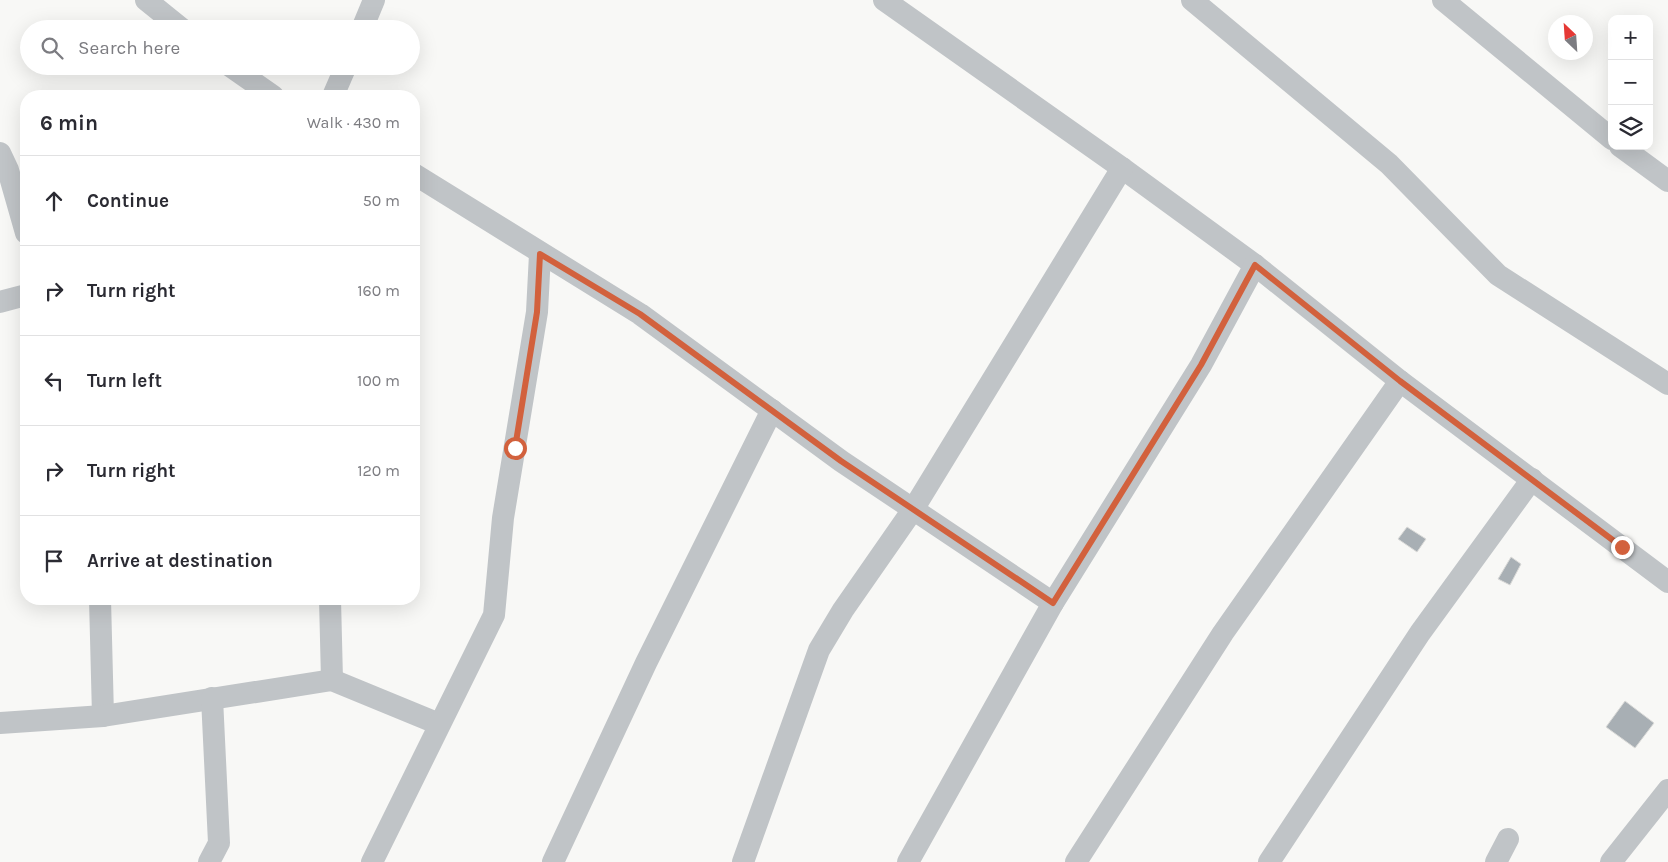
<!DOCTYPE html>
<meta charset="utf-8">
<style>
:root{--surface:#fff;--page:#f2f2f3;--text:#2b2b33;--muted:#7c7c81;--line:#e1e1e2}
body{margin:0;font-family:Karla,sans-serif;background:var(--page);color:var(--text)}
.controls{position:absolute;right:15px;top:15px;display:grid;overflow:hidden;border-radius:10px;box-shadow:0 5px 20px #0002}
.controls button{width:45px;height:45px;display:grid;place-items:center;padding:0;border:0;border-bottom:1px solid var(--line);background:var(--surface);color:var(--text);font:25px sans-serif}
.compass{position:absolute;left:1548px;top:15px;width:45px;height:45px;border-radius:50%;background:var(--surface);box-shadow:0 5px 20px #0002;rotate:335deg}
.stop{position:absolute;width:15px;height:15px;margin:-11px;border:4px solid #d2613d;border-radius:50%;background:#fff}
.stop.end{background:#d2613d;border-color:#fff;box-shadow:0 1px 5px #0008}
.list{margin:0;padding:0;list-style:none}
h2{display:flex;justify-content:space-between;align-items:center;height:65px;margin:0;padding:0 20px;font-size:21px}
h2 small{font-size:16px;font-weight:400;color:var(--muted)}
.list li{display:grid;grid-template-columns:32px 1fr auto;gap:15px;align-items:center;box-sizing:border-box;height:90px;padding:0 20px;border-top:1px solid var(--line)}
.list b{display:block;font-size:19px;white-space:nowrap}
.list em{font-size:16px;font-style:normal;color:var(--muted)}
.icon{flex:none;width:28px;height:28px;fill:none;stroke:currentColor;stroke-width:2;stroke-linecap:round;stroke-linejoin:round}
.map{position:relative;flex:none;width:1668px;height:862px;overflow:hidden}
.search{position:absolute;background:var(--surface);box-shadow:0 5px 20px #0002;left:20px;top:20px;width:400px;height:55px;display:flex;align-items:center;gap:12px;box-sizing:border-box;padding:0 18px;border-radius:28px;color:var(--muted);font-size:19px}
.panel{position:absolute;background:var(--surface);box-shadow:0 5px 20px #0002;left:20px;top:90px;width:400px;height:515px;border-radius:20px}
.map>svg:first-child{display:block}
.building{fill:#a8afb4;stroke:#dadad8}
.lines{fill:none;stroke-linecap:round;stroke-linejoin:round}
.minor{stroke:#c0c4c7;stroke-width:22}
.route{stroke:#d2613d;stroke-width:6}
</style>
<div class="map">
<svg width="1668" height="862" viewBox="0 0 1668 862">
<rect width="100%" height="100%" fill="#f8f8f6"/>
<g class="building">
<path d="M1407,527L1426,539L1417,552L1398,539Z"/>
<path d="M1511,557L1521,564L1510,585L1498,579Z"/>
<path d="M1625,701L1654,723L1635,748L1606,727Z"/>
</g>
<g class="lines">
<g class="minor">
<path d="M146,0L182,29"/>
<path d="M884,0L1122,168L1255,265L1400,381L1668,582"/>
<path d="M1192,0L1389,164L1498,275L1668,384"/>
<path d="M1443,0L1612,139"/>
<path d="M362,29L374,0"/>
<path d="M230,66L273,96"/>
<path d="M333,96L346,66"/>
<path d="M1620,146L1668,181"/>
<path d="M0,153L8,170L26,233"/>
<path d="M414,174L640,314L841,461L1053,603"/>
<path d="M0,302L26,295"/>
<path d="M100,599L103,716"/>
<path d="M330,599L332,680"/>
<path d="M0,723L103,716L332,680L439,724"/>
<path d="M209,862L219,843L212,698"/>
<path d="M372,862L494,615L503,518L537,312L540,254"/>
<path d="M553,862L646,663L772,410"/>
<path d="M743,862L819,650L843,610L914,508L1122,168"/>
<path d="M908,862L1053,603L1201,365L1255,265"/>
<path d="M1076,862L1223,633L1400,381"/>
<path d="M1269,862L1420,633L1532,479"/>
<path d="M1496,862L1508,839"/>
<path d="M1611,862L1668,790"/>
</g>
</g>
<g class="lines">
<path class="route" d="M515,448L537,312L540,254L640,314L841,461L1053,603L1201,365L1255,265L1400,381L1622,547"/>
</g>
</svg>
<div class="controls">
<button>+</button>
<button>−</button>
<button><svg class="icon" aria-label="layers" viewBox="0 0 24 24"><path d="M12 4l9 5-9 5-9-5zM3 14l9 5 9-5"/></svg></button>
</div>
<svg class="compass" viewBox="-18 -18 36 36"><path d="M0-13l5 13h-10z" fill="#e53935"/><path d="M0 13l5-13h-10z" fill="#7c7c81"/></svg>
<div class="stop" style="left:515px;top:448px"></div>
<div class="stop end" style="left:1622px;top:547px"></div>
<div class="search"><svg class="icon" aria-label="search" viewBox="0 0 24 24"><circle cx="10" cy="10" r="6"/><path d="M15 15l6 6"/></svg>Search here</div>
<section class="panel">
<h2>6 min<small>Walk · 430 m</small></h2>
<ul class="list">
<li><svg class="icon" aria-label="ahead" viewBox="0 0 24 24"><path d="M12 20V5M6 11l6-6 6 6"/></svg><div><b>Continue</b></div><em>50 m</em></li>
<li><svg class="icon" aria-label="right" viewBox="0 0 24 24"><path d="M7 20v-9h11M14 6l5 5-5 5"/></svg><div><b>Turn right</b></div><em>160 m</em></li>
<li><svg class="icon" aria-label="left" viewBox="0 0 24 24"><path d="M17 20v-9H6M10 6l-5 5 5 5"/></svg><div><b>Turn left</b></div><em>100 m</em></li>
<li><svg class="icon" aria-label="right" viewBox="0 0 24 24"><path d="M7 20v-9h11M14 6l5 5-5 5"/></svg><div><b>Turn right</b></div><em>120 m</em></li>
<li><svg class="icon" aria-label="arrive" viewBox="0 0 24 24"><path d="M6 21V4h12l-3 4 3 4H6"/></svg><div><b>Arrive at destination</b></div></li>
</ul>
</section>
</div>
